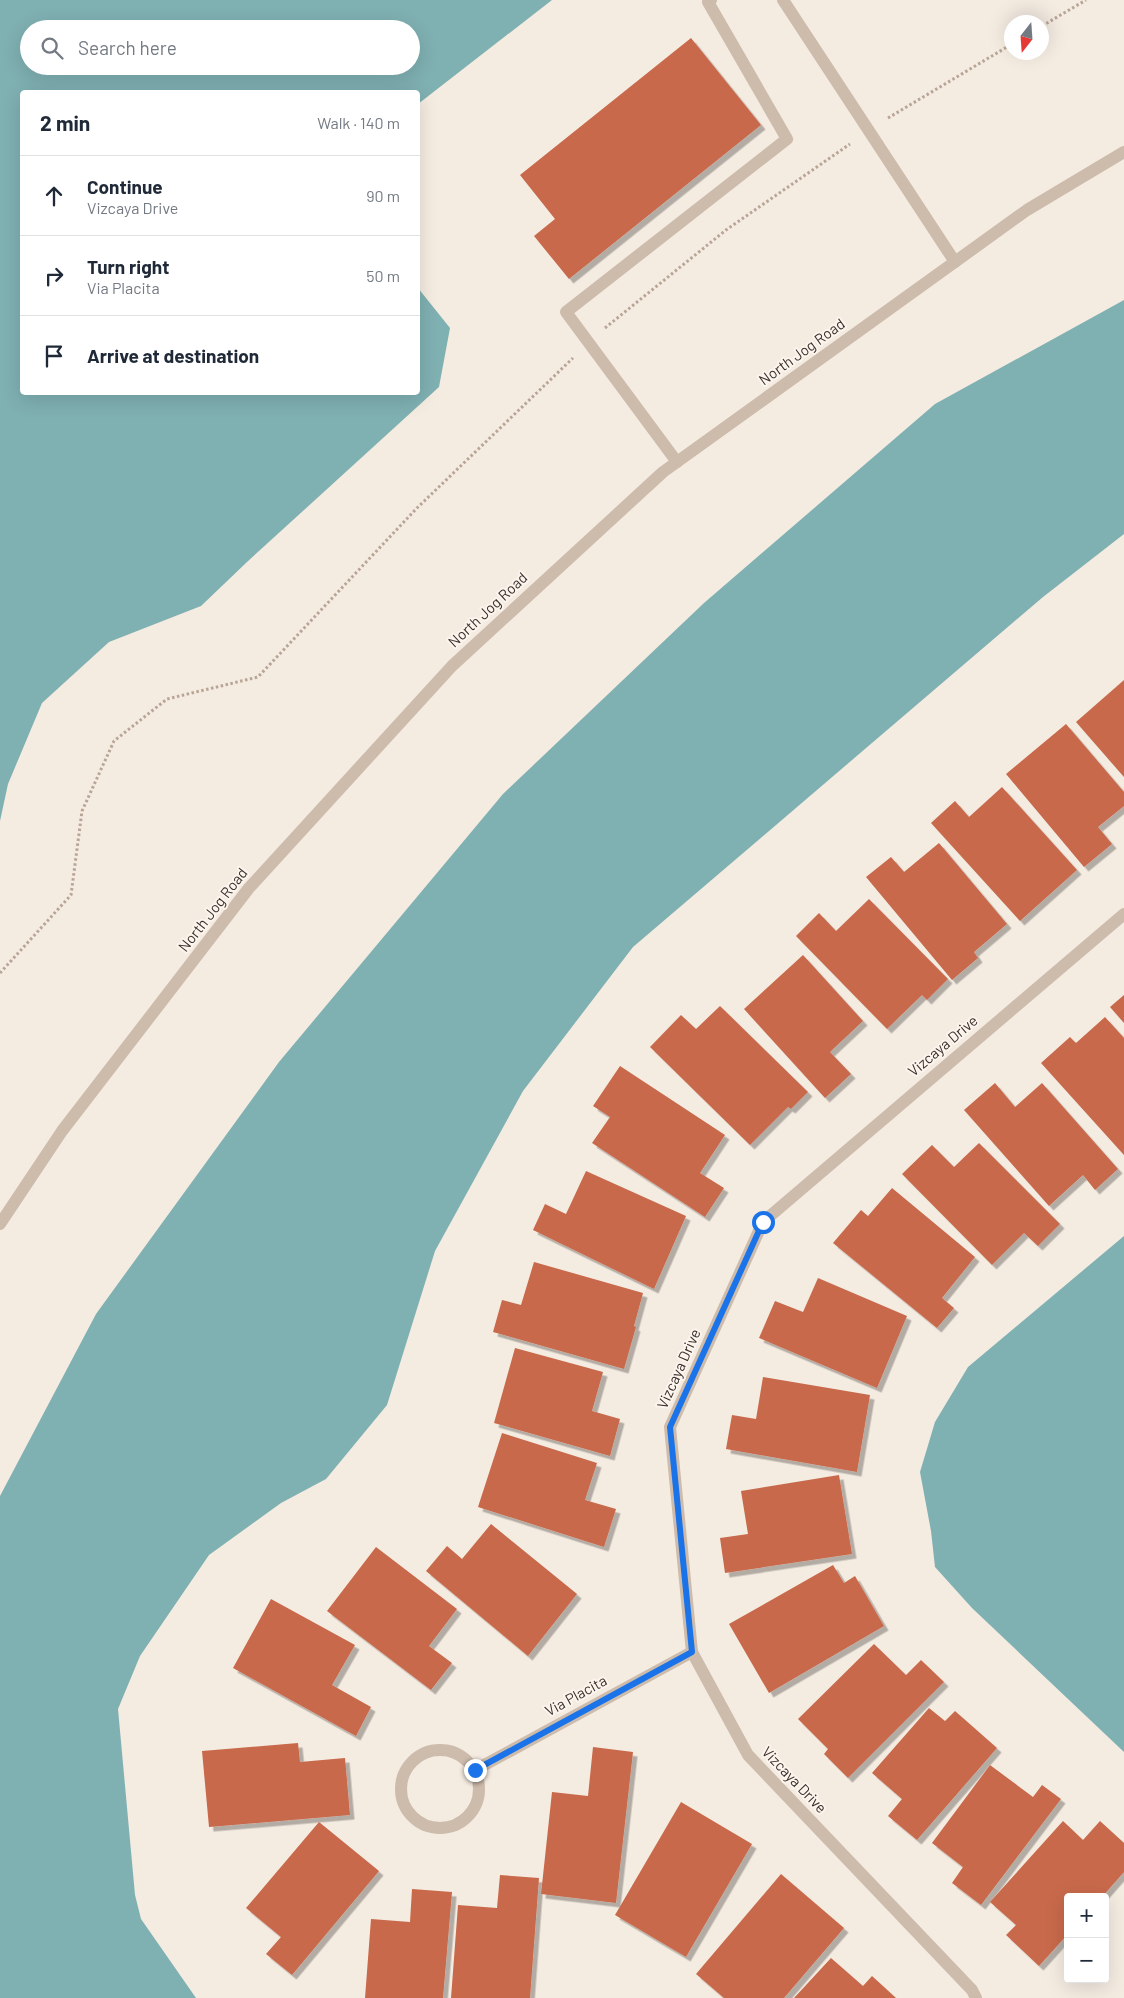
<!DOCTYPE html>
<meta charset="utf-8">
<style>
:root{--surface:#fff;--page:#f2f2f3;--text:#1f2937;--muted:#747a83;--line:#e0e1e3}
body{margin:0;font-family:Barlow,sans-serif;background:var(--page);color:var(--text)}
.controls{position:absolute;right:15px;bottom:15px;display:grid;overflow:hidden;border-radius:5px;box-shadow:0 5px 20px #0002}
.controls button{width:45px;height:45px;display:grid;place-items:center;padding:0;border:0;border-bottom:1px solid var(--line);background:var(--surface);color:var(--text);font:25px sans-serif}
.compass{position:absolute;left:1004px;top:15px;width:45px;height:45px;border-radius:50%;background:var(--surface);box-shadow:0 5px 20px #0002;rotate:197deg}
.stop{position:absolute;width:15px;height:15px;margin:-11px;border:4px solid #1a73e8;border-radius:50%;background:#fff}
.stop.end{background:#1a73e8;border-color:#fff;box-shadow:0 1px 5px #0008}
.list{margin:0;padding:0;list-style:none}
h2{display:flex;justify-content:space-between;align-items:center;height:65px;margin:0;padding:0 20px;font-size:21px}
h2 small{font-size:16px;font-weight:400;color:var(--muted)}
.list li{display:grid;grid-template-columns:32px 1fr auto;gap:15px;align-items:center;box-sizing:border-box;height:80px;padding:0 20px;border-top:1px solid var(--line)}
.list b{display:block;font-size:19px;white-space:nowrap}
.list p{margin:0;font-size:16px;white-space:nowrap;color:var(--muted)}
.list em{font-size:16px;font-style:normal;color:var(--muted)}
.icon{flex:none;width:28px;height:28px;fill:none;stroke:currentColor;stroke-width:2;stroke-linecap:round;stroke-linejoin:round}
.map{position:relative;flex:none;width:1124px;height:1998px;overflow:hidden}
.search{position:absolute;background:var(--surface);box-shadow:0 5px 20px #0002;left:20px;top:20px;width:400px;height:55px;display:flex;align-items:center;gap:12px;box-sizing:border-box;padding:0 18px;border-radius:28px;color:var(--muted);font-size:19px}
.panel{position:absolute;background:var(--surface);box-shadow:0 5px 20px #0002;left:20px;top:90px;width:400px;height:305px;border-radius:5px}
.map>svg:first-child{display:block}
.water{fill:#7fb0b2;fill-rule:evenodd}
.building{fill:#c8694b;filter:url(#shadow)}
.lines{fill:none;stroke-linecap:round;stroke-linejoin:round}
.path{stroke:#b9a596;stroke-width:3;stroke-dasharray:2.5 2.5;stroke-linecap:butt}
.service{stroke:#cdbbac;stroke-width:12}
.minor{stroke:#cdbbac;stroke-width:12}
.tertiary{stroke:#cdbbac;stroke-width:12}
.route{stroke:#1a73e8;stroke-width:6}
.labels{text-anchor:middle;stroke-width:4;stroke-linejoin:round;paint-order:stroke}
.street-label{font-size:15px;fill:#3b302b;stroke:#fbf5ee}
</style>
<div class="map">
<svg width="1124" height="1998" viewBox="0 0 1124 1998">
<defs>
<filter id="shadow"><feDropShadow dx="4.5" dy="4.5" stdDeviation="0" flood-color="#0004"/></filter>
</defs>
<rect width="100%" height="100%" fill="#f4ebe1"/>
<g class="water">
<path d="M0,0H552L418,104V92H22V392H418V288L450,328L439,387L247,562L201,606L109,642L42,703L8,784L0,821ZM29,29H411V66H29Z"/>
<path d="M1124,300V534L1043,597L633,947L523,1091L435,1251L387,1405L326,1479L281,1503L209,1555L140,1656L118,1709L135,1895L141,1919L196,1998H0V1496L96,1314L279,1062L503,794L704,603L935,404Z"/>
<path d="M1124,1236V1752L972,1608L935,1567L931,1531L920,1472L935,1422L968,1367Z"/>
</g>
<g class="building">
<path d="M691,38L761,125L569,279L534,236L555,219L520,175Z"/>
<path d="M1124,680V777L1076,722Z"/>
<path d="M1066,724L1124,792V806L1098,827L1112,844L1084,867L1006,774Z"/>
<path d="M1002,787L1077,870L1020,921L931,823L955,801L969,817Z"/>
<path d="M939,843L1007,924L974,952L978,958L952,980L866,877L891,857L904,872Z"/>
<path d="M869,899L948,979L927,1000L922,995L887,1029L796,936L819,913L836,931Z"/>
<path d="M803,955L863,1021L830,1052L851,1074L825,1098L744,1009Z"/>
<path d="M1124,995V1023L1110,1007Z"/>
<path d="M720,1006L808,1092L791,1109L788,1107L750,1145L650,1047L681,1015L696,1029Z"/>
<path d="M1105,1017L1124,1038V1155L1041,1063L1070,1037L1076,1043Z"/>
<path d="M620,1066L725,1135L700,1173L724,1188L705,1217L592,1143L610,1117L593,1106Z"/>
<path d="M995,1083L1015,1107L1042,1083L1118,1169L1095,1190L1083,1175L1049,1206L964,1110Z"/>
<path d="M979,1143L1060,1224L1038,1246L1024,1233L992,1265L902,1174L932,1145L954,1167Z"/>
<path d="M586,1171L686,1216L654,1289L533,1230L545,1204L566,1214Z"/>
<path d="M892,1188L975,1257L942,1298L954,1308L937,1328L833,1243L861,1210L868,1216Z"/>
<path d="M534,1262L643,1293L634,1326L636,1327L624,1369L493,1332L502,1300L521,1305Z"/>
<path d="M818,1278L907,1316L877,1388L759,1338L775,1301L803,1312Z"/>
<path d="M515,1348L603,1372L592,1411L620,1419L610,1456L494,1423Z"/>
<path d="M763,1377L870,1395L857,1472L726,1449L732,1415L756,1419Z"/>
<path d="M502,1433L597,1463L585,1500L616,1509L604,1547L478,1507Z"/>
<path d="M839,1475L852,1554L725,1573L720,1538L748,1534L741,1491Z"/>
<path d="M491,1524L577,1594L528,1656L426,1571L447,1546L462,1559Z"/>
<path d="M376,1547L457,1609L429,1646L452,1663L431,1690L327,1611Z"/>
<path d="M833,1565L844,1583L855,1576L884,1626L769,1693L729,1624Z"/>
<path d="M271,1599L355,1645L332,1685L371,1707L356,1736L233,1668Z"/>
<path d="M874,1644L906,1675L921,1660L944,1682L848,1778L824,1754L828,1749L798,1719Z"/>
<path d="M929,1708L945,1721L955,1711L997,1748L917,1840L888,1816L902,1799L872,1773Z"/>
<path d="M298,1743L300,1762L345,1758L350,1815L209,1827L202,1751Z"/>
<path d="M593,1747L633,1752L616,1903L541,1894L552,1792L588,1796Z"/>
<path d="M990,1765L1033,1797L1042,1785L1061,1799L981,1905L952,1883L963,1867L932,1843Z"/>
<path d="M681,1802L752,1844L686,1957L615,1915Z"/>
<path d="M1063,1821L1083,1840L1100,1821L1124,1843V1872L1102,1897H1068V1934L1039,1966L1006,1935L1016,1925L990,1902Z"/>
<path d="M319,1822L379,1871L292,1975L266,1954L281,1937L246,1908Z"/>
<path d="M781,1874L844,1928L784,1998H724L696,1974Z"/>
<path d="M500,1875L539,1878L530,1998H451L458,1905L497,1908Z"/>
<path d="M412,1889L452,1892L443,1998H365L371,1919L410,1922Z"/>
<path d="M831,1958L863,1986L872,1976L896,1998H794Z"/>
</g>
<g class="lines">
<g class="path">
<path d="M1042,26L1086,0"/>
<path d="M888,118L1012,44"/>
<path d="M605,328L726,230L850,144"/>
<path d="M0,973L71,895L82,811L114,741L167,699L258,677L417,508L573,358"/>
</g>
<g class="service">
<path d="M783,0L955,262"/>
<path d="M677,462L566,312L787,139L708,2L711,0"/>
</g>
<g class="minor">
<circle cx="440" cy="1789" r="39"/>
<path d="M475,1770L692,1652"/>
<path d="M976,1998L972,1990L748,1755L692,1652L670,1427L763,1222L1124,914"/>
</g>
<path class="tertiary" d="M0,1224L62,1131L249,888L452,666L663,472L1027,210L1124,152"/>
</g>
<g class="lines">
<path class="route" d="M475,1770L692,1652L670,1427L763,1222"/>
</g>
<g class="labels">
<g class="street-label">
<text transform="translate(802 352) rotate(-36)" y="5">North Jog Road</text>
<text transform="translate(488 610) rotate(-43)" y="5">North Jog Road</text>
<text transform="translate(213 910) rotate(-52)" y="5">North Jog Road</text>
<text transform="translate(943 1046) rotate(-40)" y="5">Vizcaya Drive</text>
<text transform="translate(679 1369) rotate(-66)" y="5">Vizcaya Drive</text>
<text transform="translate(576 1696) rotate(-29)" y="5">Via Placita</text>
<text transform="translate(794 1780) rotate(46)" y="5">Vizcaya Drive</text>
</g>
</g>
</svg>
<div class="controls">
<button>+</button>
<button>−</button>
</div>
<svg class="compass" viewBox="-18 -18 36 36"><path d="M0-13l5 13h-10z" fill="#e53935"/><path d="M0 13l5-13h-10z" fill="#747a83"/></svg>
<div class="stop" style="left:763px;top:1222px"></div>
<div class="stop end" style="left:475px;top:1770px"></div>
<div class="search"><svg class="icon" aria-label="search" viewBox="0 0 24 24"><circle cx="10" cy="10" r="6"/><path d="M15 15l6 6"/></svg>Search here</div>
<section class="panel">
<h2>2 min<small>Walk · 140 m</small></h2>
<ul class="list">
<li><svg class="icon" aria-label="ahead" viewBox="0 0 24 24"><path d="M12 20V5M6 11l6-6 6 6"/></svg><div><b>Continue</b><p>Vizcaya Drive</p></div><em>90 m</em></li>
<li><svg class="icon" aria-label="right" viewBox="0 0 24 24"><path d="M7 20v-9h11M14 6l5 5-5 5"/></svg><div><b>Turn right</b><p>Via Placita</p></div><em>50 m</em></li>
<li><svg class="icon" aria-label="arrive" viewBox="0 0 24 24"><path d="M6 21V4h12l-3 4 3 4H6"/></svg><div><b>Arrive at destination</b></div></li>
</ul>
</section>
</div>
